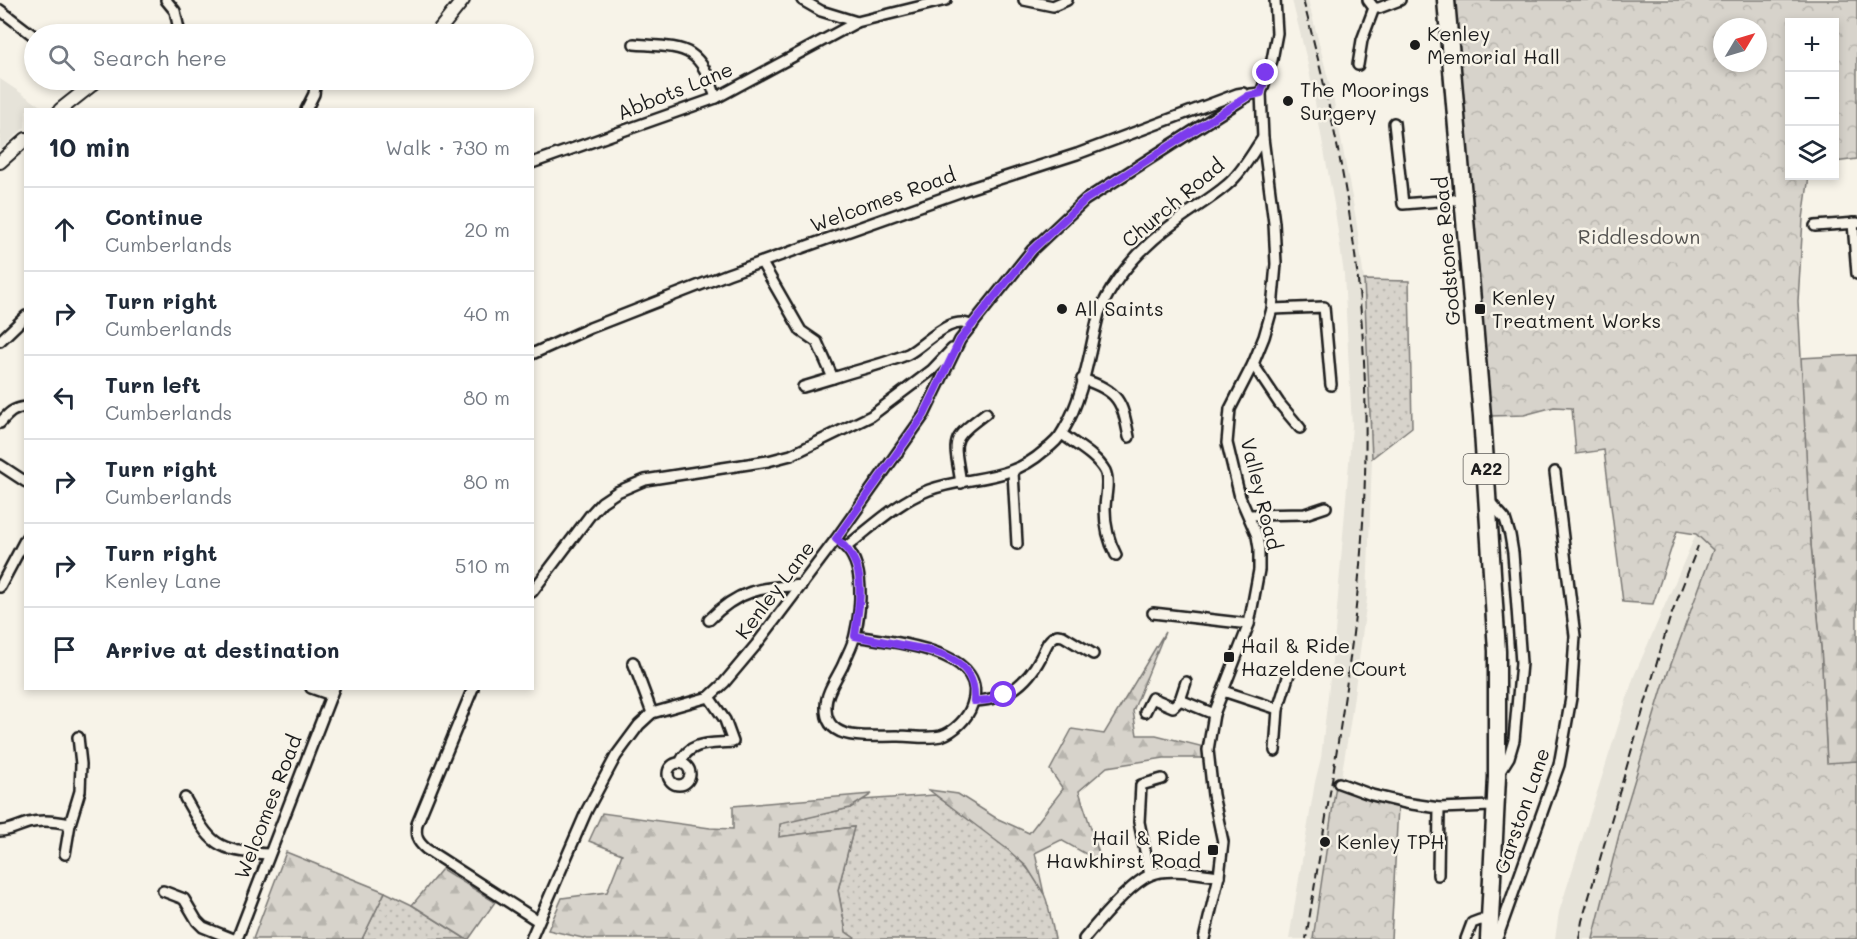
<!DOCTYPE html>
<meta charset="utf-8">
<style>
:root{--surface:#fff;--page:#f2f2f3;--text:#1f2937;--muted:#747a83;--line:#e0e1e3}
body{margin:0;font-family:Mali,sans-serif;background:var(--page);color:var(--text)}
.controls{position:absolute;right:18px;top:18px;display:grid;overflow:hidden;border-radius:0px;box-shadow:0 3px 9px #0003}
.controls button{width:54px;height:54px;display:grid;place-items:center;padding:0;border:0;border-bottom:2px solid var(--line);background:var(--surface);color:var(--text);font:30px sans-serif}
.compass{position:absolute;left:1713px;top:18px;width:54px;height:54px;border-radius:50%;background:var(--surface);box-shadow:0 3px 9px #0003;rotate:52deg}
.stop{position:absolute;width:18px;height:18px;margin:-14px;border:4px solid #7c3aed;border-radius:50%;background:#fff}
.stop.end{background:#7c3aed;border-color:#fff;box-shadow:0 2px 6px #0008}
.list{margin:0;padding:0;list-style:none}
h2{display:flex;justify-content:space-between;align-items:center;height:78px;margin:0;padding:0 24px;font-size:26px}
h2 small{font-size:20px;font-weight:400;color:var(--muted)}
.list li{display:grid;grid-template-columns:39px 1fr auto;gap:18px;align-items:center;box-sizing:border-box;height:84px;padding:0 24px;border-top:2px solid var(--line)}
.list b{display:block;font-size:22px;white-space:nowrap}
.list p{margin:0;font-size:20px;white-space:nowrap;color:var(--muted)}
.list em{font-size:20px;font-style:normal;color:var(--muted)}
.icon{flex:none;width:33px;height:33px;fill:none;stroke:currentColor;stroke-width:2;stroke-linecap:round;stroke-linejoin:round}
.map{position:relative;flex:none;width:1857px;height:939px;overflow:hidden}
.search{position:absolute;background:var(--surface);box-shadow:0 3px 9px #0003;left:24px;top:24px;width:510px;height:66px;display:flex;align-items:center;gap:15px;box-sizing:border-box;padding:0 21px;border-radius:33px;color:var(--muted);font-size:22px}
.panel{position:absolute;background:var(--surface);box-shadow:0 3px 9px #0003;left:24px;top:108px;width:510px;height:582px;border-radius:0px}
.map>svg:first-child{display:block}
.built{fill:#e6e3d9}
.grass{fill:url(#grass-dots);stroke:#7a7874;stroke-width:1.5}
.forest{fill:url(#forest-firs);stroke:#7a7874;stroke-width:1.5}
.park{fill:url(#park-crowns);stroke:#7a7874;stroke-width:1.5;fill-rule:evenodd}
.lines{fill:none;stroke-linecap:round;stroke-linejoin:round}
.street-casing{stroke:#1c1c1c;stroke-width:14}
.secondary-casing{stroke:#1c1c1c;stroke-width:16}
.highway-casing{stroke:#1c1c1c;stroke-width:21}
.street{stroke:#f7f3e8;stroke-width:9}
.secondary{stroke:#f7f3e8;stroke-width:12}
.highway{stroke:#f7f3e8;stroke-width:16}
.rail{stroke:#1c1c1c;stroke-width:2;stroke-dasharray:9 4.5;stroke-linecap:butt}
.route{stroke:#7c3aed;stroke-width:8}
.poi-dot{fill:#1c1c1c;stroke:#f7f3e8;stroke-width:2}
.labels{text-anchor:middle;stroke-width:5;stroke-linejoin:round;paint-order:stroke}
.shield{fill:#f7f3e8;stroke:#5e5c59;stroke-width:1.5}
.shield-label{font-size:18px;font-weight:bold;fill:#1c1c1c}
.poi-label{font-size:20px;fill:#1c1c1c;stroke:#f7f3e8;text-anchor:start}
.street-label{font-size:20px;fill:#1c1c1c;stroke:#f7f3e8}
.park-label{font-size:20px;fill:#545351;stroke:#f7f3e8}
</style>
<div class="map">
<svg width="1857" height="939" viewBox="0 0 1857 939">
<defs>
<pattern id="grass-dots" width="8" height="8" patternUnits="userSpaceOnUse" patternTransform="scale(1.5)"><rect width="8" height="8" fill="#d7d3cb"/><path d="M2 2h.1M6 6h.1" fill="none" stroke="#b8b5ae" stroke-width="1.8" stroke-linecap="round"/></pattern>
<pattern id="forest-firs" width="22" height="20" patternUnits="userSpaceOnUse" patternTransform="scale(1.5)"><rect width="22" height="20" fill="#d7d3cb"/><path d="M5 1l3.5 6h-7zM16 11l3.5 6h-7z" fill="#b8b5ae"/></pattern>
<pattern id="park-crowns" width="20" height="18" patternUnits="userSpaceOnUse" patternTransform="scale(1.5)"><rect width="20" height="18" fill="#d7d3cb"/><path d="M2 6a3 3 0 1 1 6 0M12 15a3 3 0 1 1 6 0" fill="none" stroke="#b8b5ae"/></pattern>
</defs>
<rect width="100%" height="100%" fill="#f7f3e8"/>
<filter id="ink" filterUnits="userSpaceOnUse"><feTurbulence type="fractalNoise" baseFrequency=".0167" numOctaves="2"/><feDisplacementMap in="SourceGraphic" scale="12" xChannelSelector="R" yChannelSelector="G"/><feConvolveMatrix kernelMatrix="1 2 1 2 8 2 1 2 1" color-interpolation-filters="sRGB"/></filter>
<g filter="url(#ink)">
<g class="built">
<path d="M1292,0H1308L1334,102L1356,219L1364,280L1372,458L1367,599L1350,725L1340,783L1336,786L1313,939H1289L1315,782L1321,758L1335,633L1352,426L1344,274L1334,204L1308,65Z"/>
<path d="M0,79L45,109L26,110L25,127L0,150Z"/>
<path d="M1696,534L1714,550L1663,686L1593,939H1555L1559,912L1634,676Z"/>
</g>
<g class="grass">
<path d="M1364,280L1409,281L1412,427L1372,458Z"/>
<path d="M935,795C970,821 1026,853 1044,894C1050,907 1052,925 1055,939H856L846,932L838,890L854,827L779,837L780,823L850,808L862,800Z"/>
<path d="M385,892L412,905L466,939H362Z"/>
</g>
<g class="forest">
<path d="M1857,355V818L1830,824L1821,648L1811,545L1800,358Z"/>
<path d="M1165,632L1133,711L1137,735H1156L1204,747V758H1164L1107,767L1079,791L1102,863L1061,840L1035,853L1044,894L1027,867L1007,849L929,790L958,794L996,818L1029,833L1063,789L1050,770L1072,729L1104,734Z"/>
<path d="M872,794L850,808L780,824L779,837L854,827L838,890L846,932L856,939H587L548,930L562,898L607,892L622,854L589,841L602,813L710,828L733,829V806Z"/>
<path d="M286,852L385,892L362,939H253Z"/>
<path d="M442,869L495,902L469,939H466L412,905Z"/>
</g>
<g class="park">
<path d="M1453,0H1857V159L1835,162L1834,22H1790V176H1809L1803,219L1798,301L1811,545L1821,648L1827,763L1857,761V939H1593L1624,815L1663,686L1713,550L1696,534L1677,531L1653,604L1623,602L1604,450L1576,454L1572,408L1554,407L1524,415L1491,416ZM1722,27H1758V63H1722Z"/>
<path d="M1336,785L1392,806H1398L1391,939H1313Z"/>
</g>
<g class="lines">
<defs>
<g id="street">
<path d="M166,0L175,11L180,34"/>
<path d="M802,0L821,11L857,22L946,0"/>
<path d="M1024,0L1053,6L1067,0"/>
<path d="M1368,0L1374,8H1379L1400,0"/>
<path d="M0,10L34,36"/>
<path d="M634,44C686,48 699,44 716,98"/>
<path d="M1358,65L1362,40L1374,8"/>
<path d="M306,110L314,94L316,80"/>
<path d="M1394,123L1403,204L1464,199"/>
<path d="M532,163L716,98L857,22"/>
<path d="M1853,223L1857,274"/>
<path d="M1815,226L1857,223"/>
<path d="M762,263L801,331L817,342L833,378C857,370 884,364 908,354C926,345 950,313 972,326"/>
<path d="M1272,309L1324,307L1331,385"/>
<path d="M0,341L26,316"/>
<path d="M532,354L590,328L728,274L971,188L1077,154L1237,94L1243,93L1248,96"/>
<path d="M1253,364L1279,403L1300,428"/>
<path d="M1082,379C1119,391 1122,401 1129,437"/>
<path d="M803,387L833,378"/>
<path d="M0,423C8,414 13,408 26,407"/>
<path d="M1062,434C1076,445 1096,455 1105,471C1110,482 1105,497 1105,509C1105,525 1109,542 1116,555"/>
<path d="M0,465L26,482"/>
<path d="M1013,472L1017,544"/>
<path d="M961,483C954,438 949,441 986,413"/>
<path d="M1489,501L1505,519L1510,535L1513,553L1521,663L1514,740L1509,757L1499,773"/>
<path d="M1249,515L1305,514L1326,507"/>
<path d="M843,545C866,563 861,609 855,635C853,645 847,655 843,665C837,678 826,692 826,706C824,745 875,735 899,736C913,736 927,739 941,736C954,732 968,718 972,705C992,649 889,642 855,636"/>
<path d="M846,547C872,527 897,502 929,490C971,475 1008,483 1044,451C1051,446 1059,439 1063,431C1084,397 1089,352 1099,313C1115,275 1145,244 1178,220C1194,208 1212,198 1227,185C1242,173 1252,153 1263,138"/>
<path d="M0,587L26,538"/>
<path d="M532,592L591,514L602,502L617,492L645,480L768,461L791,455L871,416L932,370L952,349"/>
<path d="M1153,613L1249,624"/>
<path d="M709,620C739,589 761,588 802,585"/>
<path d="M633,662L652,713"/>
<path d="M1186,682L1180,700L1214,714"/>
<path d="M311,688L331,695"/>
<path d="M473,688L417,824C415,836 417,841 426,849L538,921"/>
<path d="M1223,691L1278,709"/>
<path d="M974,701C1005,700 1027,684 1041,657C1046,647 1047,640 1057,635L1063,636L1093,654"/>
<path d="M1145,712L1152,698L1173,707L1180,700"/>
<path d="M1275,751L1278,709L1289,674"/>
<circle cx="679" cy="774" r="11"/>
<path d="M680,763C690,740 712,744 733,742L725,720L709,697"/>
<path d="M1339,783L1372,795L1405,803L1439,808L1492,806L1496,809"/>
<path d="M185,798C211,844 214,851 269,854"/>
<path d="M0,831C10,831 18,826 28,823C42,819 56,821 70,824"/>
<path d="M65,854L70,824L80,791L81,764L78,737"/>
<path d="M1150,875L1139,822L1141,785L1162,779"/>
<path d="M1438,875L1439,808"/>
<path d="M163,891L184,899L197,921L203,927L233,939"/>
<path d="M1490,937L1498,936L1559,765L1571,698L1575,636L1555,472"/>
<path d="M237,939L334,688"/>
<path d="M531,939L587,810L616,756L639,725L652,713L709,697L724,683L756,645L836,539L924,415L960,340L1032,250L1085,200L1251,94L1261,93"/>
<path d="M1084,939C1098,922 1131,883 1150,875C1169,867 1199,874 1219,876"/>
<path d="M1204,939L1219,876L1223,842L1213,795L1208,750L1214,714L1249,624L1259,570V548L1257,536L1240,497L1227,443L1230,409L1253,364L1264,337L1272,309L1276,264L1274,223L1263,138L1261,93L1272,60L1277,33L1275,0"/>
<path d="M1466,939L1472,923L1480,920L1490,921"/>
</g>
<g id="secondary">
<path d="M436,34L463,0"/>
<path d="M60,110L98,80"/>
<path d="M0,162L26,139"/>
</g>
<path id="highway" d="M1446,0L1482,416L1497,651V777L1489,939"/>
</defs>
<use href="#street" class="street-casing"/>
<use href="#secondary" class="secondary-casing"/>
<use href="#highway" class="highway-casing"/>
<use href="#street" class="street"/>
<use href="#secondary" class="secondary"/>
<use href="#highway" class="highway"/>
<g class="rail">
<path d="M1303,0C1330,103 1353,208 1361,314C1367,388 1367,464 1362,538C1353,672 1327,806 1306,939"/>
<path d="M1579,939L1582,921L1669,621L1698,546"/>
</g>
</g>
</g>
<g class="lines" filter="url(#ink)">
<path class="route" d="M1004,695L988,700L974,701C977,657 935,651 901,645C886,642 871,639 855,636C859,599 870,565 836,539L924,415L960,340L1032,250L1085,200L1248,96L1261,93L1266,73"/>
</g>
<g class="poi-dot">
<circle cx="1415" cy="45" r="6"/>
<circle cx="1288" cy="101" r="6"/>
<circle cx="1062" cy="309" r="6"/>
<rect x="1474" y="303" width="12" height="12" rx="3"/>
<rect x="1223" y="651" width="12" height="12" rx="3"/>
<circle cx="1325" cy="842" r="6"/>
<rect x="1207" y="844" width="12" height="12" rx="3"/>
</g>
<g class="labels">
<rect class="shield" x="1463.5" y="454" width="45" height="30" rx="4.5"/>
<g class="shield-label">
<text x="1486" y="475">A22</text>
</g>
<g class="poi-label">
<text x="1427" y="41">Kenley<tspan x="1427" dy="23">Memorial Hall</tspan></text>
<text x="1300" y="97">The Moorings<tspan x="1300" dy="23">Surgery</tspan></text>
<text x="1492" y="305">Kenley<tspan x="1492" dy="23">Treatment Works</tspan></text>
<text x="1074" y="316">All Saints</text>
<text x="1241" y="653">Hail &amp; Ride<tspan x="1241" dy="23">Hazeldene Court</tspan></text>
<text x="1201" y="845" text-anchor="end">Hail &amp; Ride<tspan x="1201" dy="23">Hawkhirst Road</tspan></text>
<text x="1337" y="849">Kenley TPH</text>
</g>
<g class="street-label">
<text transform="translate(675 91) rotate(-22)" y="7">Abbots Lane</text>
<text transform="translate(883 200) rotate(-20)" y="7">Welcomes Road</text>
<text transform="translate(1173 203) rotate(-40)" y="7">Church Road</text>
<text transform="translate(1447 251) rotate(-95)" y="7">Godstone Road</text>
<text transform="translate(1261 494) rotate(76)" y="7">Valley Road</text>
<text transform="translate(775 590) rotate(-53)" y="7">Kenley Lane</text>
<text transform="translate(268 807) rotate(-69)" y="7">Welcomes Road</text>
<text transform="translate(1522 811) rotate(-71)" y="7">Garston Lane</text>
</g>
<g class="park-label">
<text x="1639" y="244">Riddlesdown</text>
</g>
</g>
</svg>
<div class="controls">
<button>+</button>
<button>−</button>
<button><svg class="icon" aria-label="layers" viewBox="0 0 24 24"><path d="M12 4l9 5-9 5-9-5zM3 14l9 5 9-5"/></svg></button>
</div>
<svg class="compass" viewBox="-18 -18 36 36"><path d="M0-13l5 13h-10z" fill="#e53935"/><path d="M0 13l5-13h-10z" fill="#747a83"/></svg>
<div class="stop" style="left:1004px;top:695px"></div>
<div class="stop end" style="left:1266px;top:73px"></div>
<div class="search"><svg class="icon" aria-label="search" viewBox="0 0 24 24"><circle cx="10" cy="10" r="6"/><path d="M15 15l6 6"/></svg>Search here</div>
<section class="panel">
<h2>10 min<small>Walk · 730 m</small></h2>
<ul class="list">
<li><svg class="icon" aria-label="ahead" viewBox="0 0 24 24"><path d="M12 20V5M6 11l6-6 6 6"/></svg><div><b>Continue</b><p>Cumberlands</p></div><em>20 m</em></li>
<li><svg class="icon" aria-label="right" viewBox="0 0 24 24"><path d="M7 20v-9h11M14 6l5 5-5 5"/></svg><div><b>Turn right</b><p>Cumberlands</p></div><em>40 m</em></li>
<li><svg class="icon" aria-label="left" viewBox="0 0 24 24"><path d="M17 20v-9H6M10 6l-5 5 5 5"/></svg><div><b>Turn left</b><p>Cumberlands</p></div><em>80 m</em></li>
<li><svg class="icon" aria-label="right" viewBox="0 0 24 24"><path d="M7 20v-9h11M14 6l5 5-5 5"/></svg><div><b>Turn right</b><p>Cumberlands</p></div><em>80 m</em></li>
<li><svg class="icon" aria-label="right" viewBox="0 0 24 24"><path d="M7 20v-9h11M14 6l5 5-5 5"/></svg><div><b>Turn right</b><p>Kenley Lane</p></div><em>510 m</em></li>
<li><svg class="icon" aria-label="arrive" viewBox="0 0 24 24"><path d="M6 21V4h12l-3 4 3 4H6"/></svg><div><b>Arrive at destination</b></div></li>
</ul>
</section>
</div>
